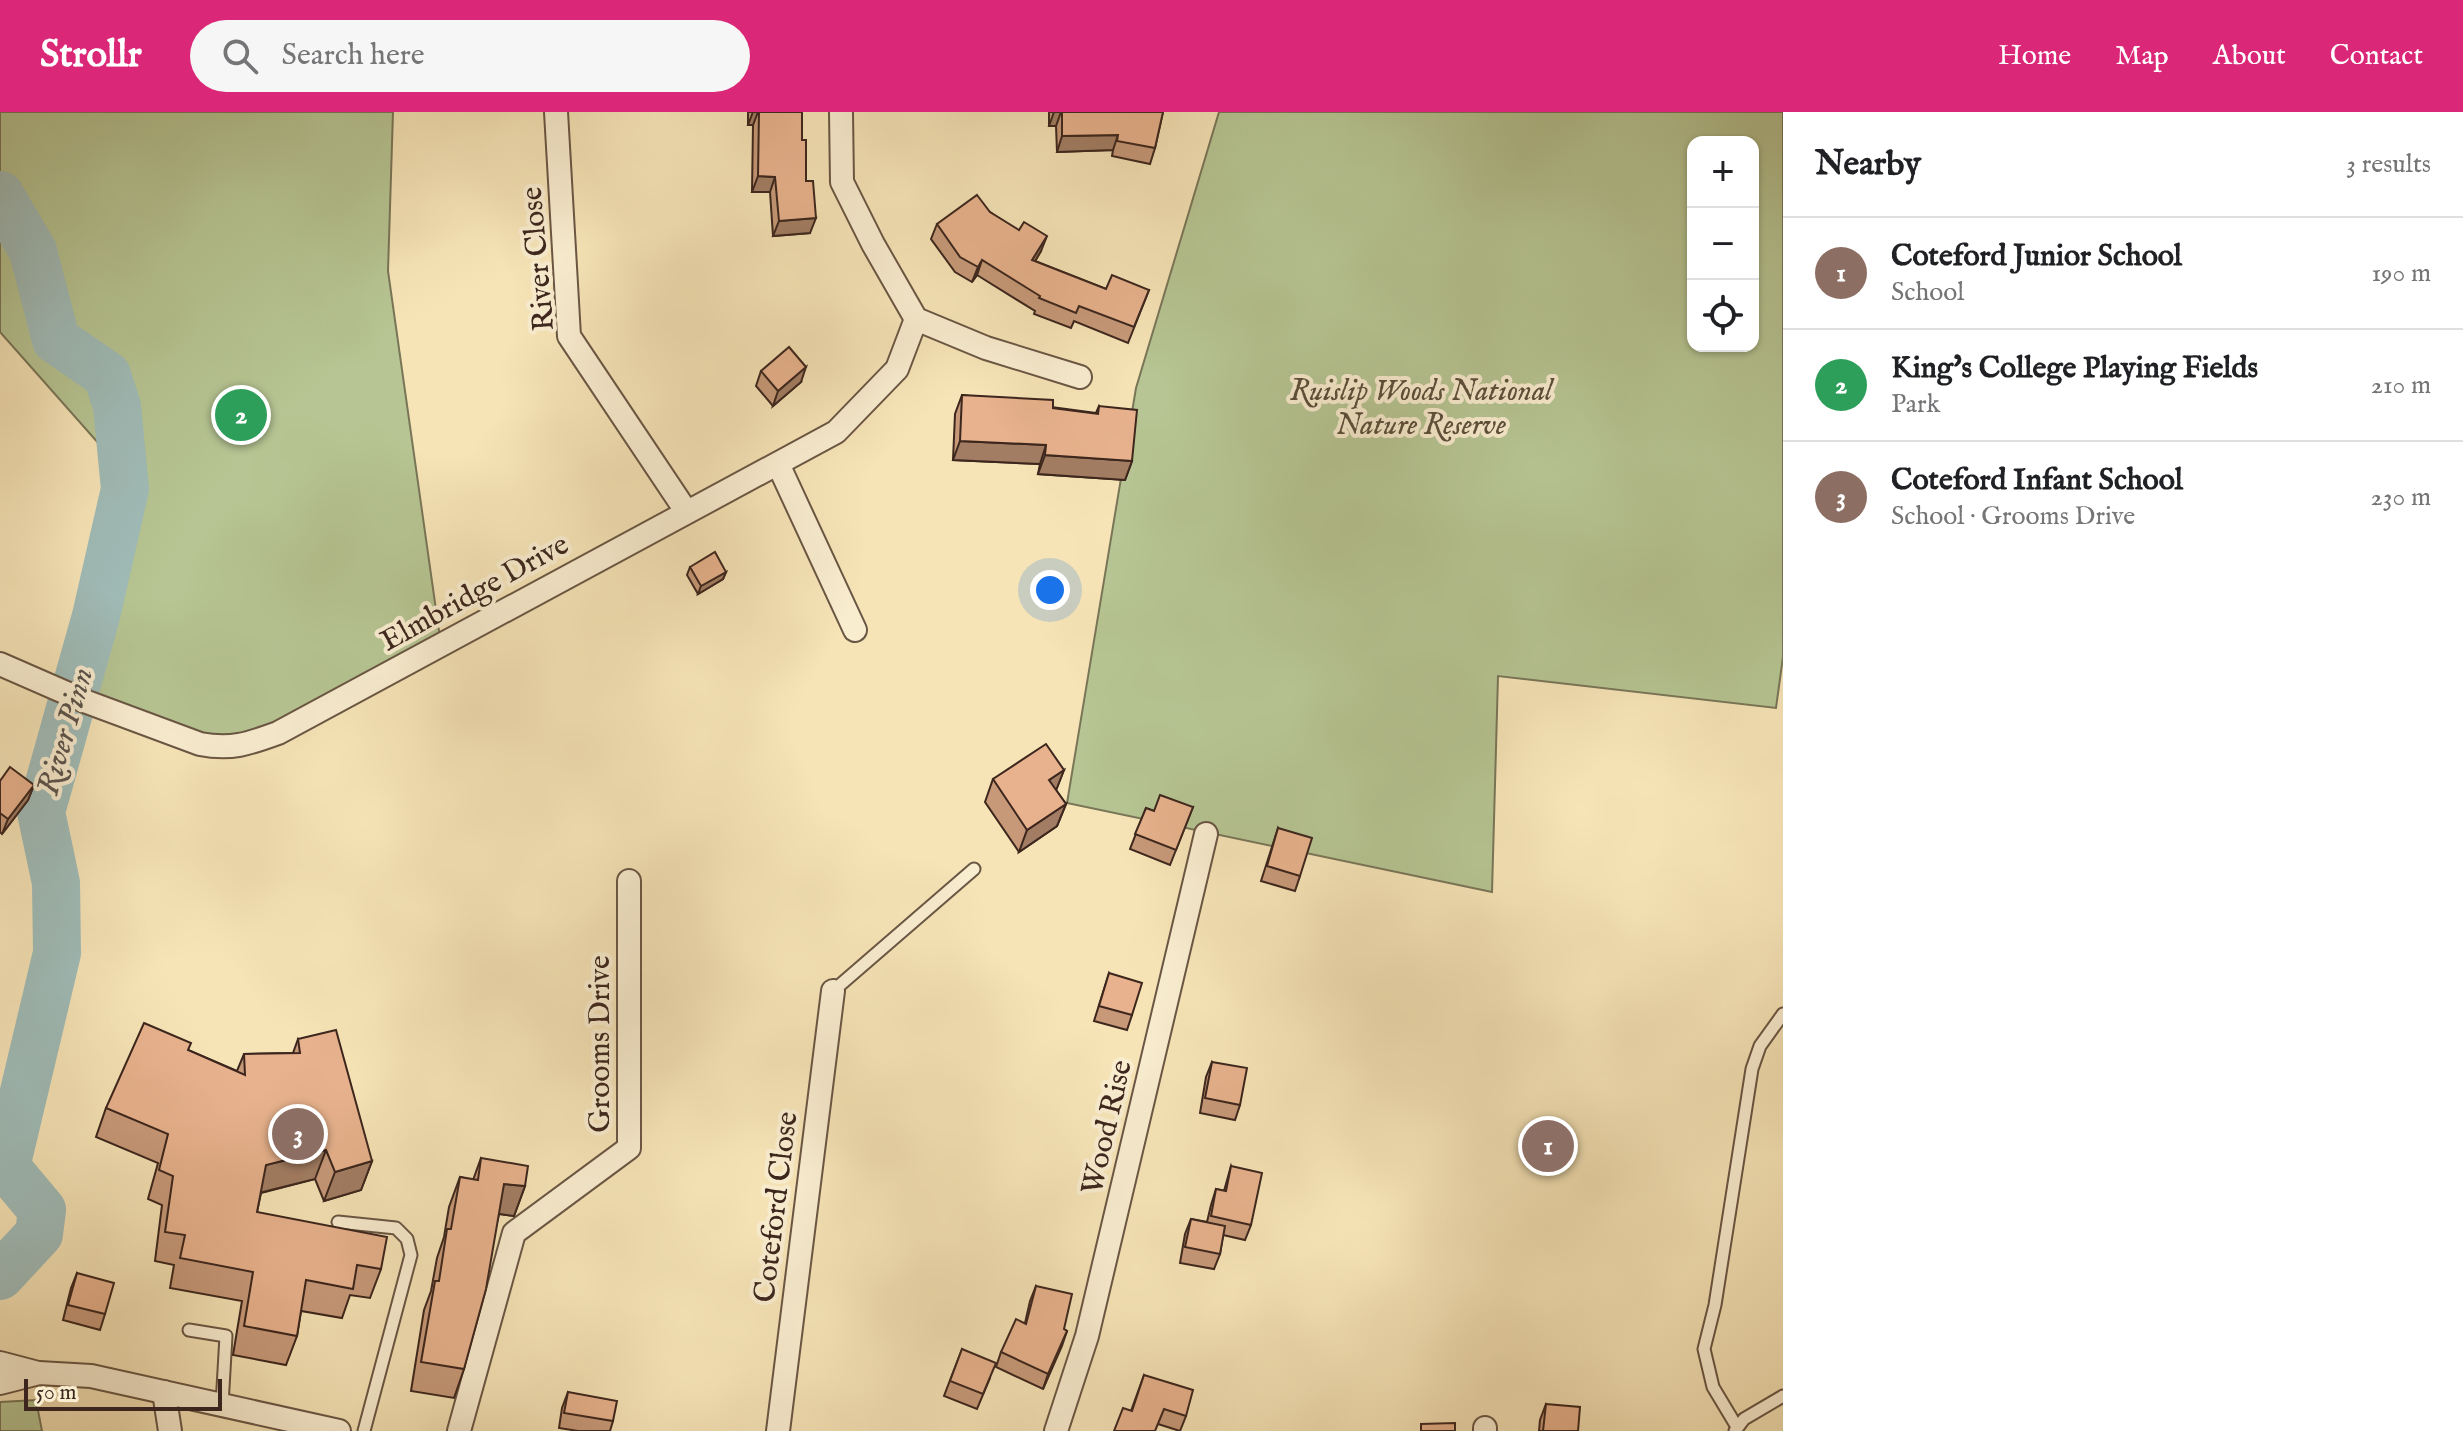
<!DOCTYPE html>
<meta charset="utf-8">
<style>
:root{--surface:#fff;--page:#f6f6f6;--text:#202124;--muted:#757577;--line:#e0e0e0;--accent:#db2777}
body{margin:0;font-family:"IM FELL English",serif;background:var(--page);color:var(--text)}
.controls{position:absolute;right:24px;top:24px;display:grid;overflow:hidden;border-radius:16px;box-shadow:0 2px 6px #0004}
.controls button{width:72px;height:72px;display:grid;place-items:center;padding:0;border:0;border-bottom:2px solid var(--line);background:var(--surface);color:var(--text);font:40px sans-serif}
.scale{position:absolute;left:24px;bottom:20px;width:198px;box-sizing:border-box;padding-left:8px;border:4px solid #3c261d;border-top:0;font-size:22px;line-height:28px;white-space:nowrap;color:#3c261d;-webkit-text-stroke:6px #f9edd0;paint-order:stroke}
.you{position:absolute;left:1050px;top:478px;width:28px;height:28px;margin:-20px;border:6px solid #fff;border-radius:50%;background:#1a73e8;box-shadow:0 0 0 12px #1a73e833}
.badge{display:grid;place-items:center;width:52px;height:52px;border-radius:50%;background:var(--accent);color:#fff;font-size:26px;font-weight:700}
.pin{position:absolute;translate:-50% -50%;border:4px solid #fff;box-shadow:0 2px 8px #0006}
.list{margin:0;padding:0;list-style:none}
h2{display:flex;justify-content:space-between;align-items:center;height:104px;margin:0;padding:0 32px;font-size:34px}
h2 small{font-size:26px;font-weight:400;color:var(--muted)}
.list li{display:grid;grid-template-columns:52px 1fr auto;gap:24px;align-items:center;box-sizing:border-box;height:112px;padding:0 32px;border-top:2px solid var(--line)}
.list b{display:block;font-size:30px;white-space:nowrap}
.list p{margin:0;font-size:26px;white-space:nowrap;color:var(--muted)}
.list em{font-size:26px;font-style:normal;color:var(--muted)}
.icon{flex:none;width:44px;height:44px;fill:none;stroke:currentColor;stroke-width:2;stroke-linecap:round;stroke-linejoin:round}
.map{position:relative;flex:none;width:1783px;height:1319px;overflow:hidden}
header{display:flex;align-items:center;gap:48px;box-sizing:border-box;height:112px;padding:0 40px;background:var(--accent);color:#fff}
header strong{font-size:38px}
nav{display:flex;gap:44px;margin-inline-start:auto;font-size:28px}
.search{width:560px;height:72px;background:var(--page);display:flex;align-items:center;gap:20px;box-sizing:border-box;padding:0 28px;border-radius:44px;color:var(--muted);font-size:30px}
main{display:flex}
aside{flex:1;background:var(--surface)}
.map>svg:first-child{display:block}
.green{fill:#b6c593;stroke:#797658;stroke-width:2;fill-rule:evenodd}
.lines{fill:none;stroke-linecap:round;stroke-linejoin:round}
.river{stroke:#a0bcb8;stroke-width:48}
.service-casing{stroke:#6a5644;stroke-width:15}
.minor-casing{stroke:#6a5644;stroke-width:26}
.service{stroke:#f9edd0;stroke-width:11}
.minor{stroke:#f9edd0;stroke-width:22}
.wall{fill:#c79979;stroke:#3c261d;stroke-width:2}
.shaded-wall{fill:#a27d63;stroke:#3c261d;stroke-width:2}
.building{fill:#e7b28d;stroke:#3c261d;stroke-width:2}
.labels{text-anchor:middle;stroke-width:8;stroke-linejoin:round;paint-order:stroke}
.street-label{font-size:30px;fill:#3c261d;stroke:#f9edd0}
.park-label{font-size:30px;font-style:italic;fill:#5a4e3a;stroke:#f9edd0}
.water-label{font-size:32px;font-style:italic;fill:#5a534c;stroke:#f9edd0}
</style>
<header>
<strong>Strollr</strong>
<div class="search"><svg class="icon" aria-label="search" viewBox="0 0 24 24"><circle cx="10" cy="10" r="6"/><path d="M15 15l6 6"/></svg>Search here</div>
<nav><a>Home</a><a>Map</a><a>About</a><a>Contact</a></nav>
</header>
<main>
<div class="map">
<svg width="1783" height="1319" viewBox="0 0 1783 1319">
<rect width="100%" height="100%" fill="#f6e4b7"/>
<filter id="stains"><feTurbulence type="fractalNoise" baseFrequency=".0025" numOctaves="4"/><feColorMatrix values="0 0 0 0 .2 0 0 0 0 .09 0 0 0 0 .02 0 0 0 .5 -.17"/></filter>
<radialGradient id="worn" r=".72"><stop offset=".6" stop-color="#630" stop-opacity="0"/><stop offset="1" stop-color="#630" stop-opacity=".3"/></radialGradient>
<g class="green">
<path d="M0,0H393L388,159L441,533L240,635L87,590L146,385L0,220Z"/>
<path d="M1219,0H1783V545L1776,596L1498,564L1492,780L1067,691L1136,276ZM1693,30H1753V234H1693Z"/>
<path d="M36,1288L42,1319H0V1290Z"/>
</g>
<g class="lines">
<path class="river" d="M0,83L33,139L56,228L107,263L117,294L125,377L96,504L41,700L56,771L57,841L6,1055L42,1098L39,1122L0,1164"/>
<defs>
<g id="service">
<path d="M833,879L974,757"/>
<path d="M338,1110L396,1116L407,1127L411,1143L364,1319"/>
<path d="M189,1218L226,1224L222,1293"/>
<path d="M1737,1315L1713,1275L1704,1237L1715,1193L1752,957L1760,934L1783,902"/>
<path d="M1735,1319L1744,1307L1783,1284"/>
</g>
<g id="minor">
<path d="M556,0L569,224L686,399"/>
<path d="M841,0L842,70L873,132L916,207L986,236L1080,265"/>
<path d="M778,352L855,518"/>
<path d="M0,552L87,590L200,632C231,638 248,632 278,621L836,320L897,257L916,207"/>
<path d="M0,1251L38,1261"/>
<path d="M0,1271L39,1261L91,1264L339,1319"/>
<path d="M164,1280L170,1319"/>
<path d="M1485,1316V1319"/>
<path d="M459,1319L514,1121L629,1036V769"/>
<path d="M778,1319L833,879"/>
<path d="M1056,1319L1087,1224L1206,722"/>
</g>
</defs>
<use href="#service" class="service-casing"/>
<use href="#minor" class="minor-casing"/>
<use href="#service" class="service"/>
<use href="#minor" class="minor"/>
</g>
<g class="wall">
<path d="M748,0H802V28L810,121L773,124L770,80H752L753,13H748Z"/>
<path d="M1049,0H1163L1155,36L1150,52L1112,44L1113,38L1057,40L1056,14H1049Z"/>
<path d="M990,100L1041,139L1035,149L1106,177L1149,178L1128,231L1074,209L1071,216L1034,202L1035,199L977,163L972,170L955,160L931,127L937,112Z"/>
<path d="M761,259L801,270L773,294L756,274Z"/>
<path d="M962,283L1096,301L1099,294L1132,349L1125,368L1038,362L1040,352L953,348L955,302Z"/>
<path d="M690,455L726,460L723,467L698,482L687,463Z"/>
<path d="M1064,658L1056,678L1066,692L1057,714L1019,740L985,690L993,667Z"/>
<path d="M0,669L34,673L28,688L2,722L0,720Z"/>
<path d="M1193,695L1170,753L1130,737L1146,696L1154,699Z"/>
<path d="M1278,716L1300,764L1295,779L1261,769Z"/>
<path d="M1109,861L1132,903L1127,918L1094,909Z"/>
<path d="M298,927L372,1049L361,1078L324,1089L315,1067L261,1081L257,1100L381,1157L370,1186L350,1183L342,1206L301,1199L297,1224L286,1253L233,1243L242,1189L170,1176L174,1153L155,1149L162,1093L148,1087L158,1051L96,1025L106,996L188,938L237,959L244,942L293,941Z"/>
<path d="M1212,950L1240,993L1235,1008L1200,1001L1206,965Z"/>
<path d="M481,1046L525,1074L514,1104L499,1102L464,1257L454,1286L411,1279L424,1198L431,1179L437,1146L444,1125L449,1095L460,1065L473,1068Z"/>
<path d="M1231,1054L1251,1113L1245,1128L1223,1123L1220,1142L1214,1157L1180,1151L1185,1122L1191,1107L1207,1110L1211,1093L1216,1077L1224,1079Z"/>
<path d="M77,1161L105,1202L100,1218L63,1208L71,1176Z"/>
<path d="M1036,1174L1064,1217L1067,1219L1043,1277L996,1255L1001,1240L1025,1211L1030,1189Z"/>
<path d="M962,1237L990,1266L977,1297L944,1284Z"/>
<path d="M1144,1263L1186,1304L1180,1319L1158,1312L1131,1299Z"/>
<path d="M568,1280L613,1309L610,1319H578L559,1316L562,1296Z"/>
<path d="M1546,1292L1578,1319H1539L1540,1308Z"/>
</g>
<g class="shaded-wall">
<path d="M753,0H758L753,13H748Z"/>
<path d="M1054,0H1061L1056,14H1049Z"/>
<path d="M1118,23L1113,38L1057,40L1062,24Z"/>
<path d="M758,64L775,65L770,80H752Z"/>
<path d="M816,106L810,121L773,124L779,109Z"/>
<path d="M1047,124L1041,139L1027,163L1032,148Z"/>
<path d="M982,148L977,163L972,170L978,155Z"/>
<path d="M806,255L801,270L773,294L778,279Z"/>
<path d="M960,329L1046,333L1040,352L953,348Z"/>
<path d="M1045,343L1132,349L1125,368L1038,362Z"/>
<path d="M726,460L723,467L698,482L701,474Z"/>
<path d="M1064,658L1055,681L1049,668Z"/>
<path d="M34,673L28,688L2,722L8,707Z"/>
<path d="M1066,692L1057,714L1019,740L1027,718Z"/>
<path d="M326,1038L315,1067L255,1082L266,1053Z"/>
<path d="M372,1049L361,1078L324,1089L335,1060Z"/>
<path d="M504,1072L525,1074L514,1104L493,1101Z"/>
<path d="M1067,1219L1062,1234L1043,1277L1048,1262Z"/>
</g>
<g class="building">
<path d="M759,0H802V28H806V69H813L816,106L779,109L775,65L758,64Z"/>
<path d="M1062,0H1163L1155,36L1117,29L1118,23L1062,24Z"/>
<path d="M977,83L990,100L1019,118L1024,110L1047,124L1032,148L1106,177L1112,163L1149,178L1134,215L1079,194L1076,201L1039,186L1040,184L982,148L978,155L960,145L937,112Z"/>
<path d="M789,235L806,255L778,279L761,259Z"/>
<path d="M962,283L1053,288V296L1098,302L1099,294L1137,298L1132,349L1045,343L1046,333L960,329Z"/>
<path d="M715,440L726,460L701,474L690,455Z"/>
<path d="M1046,632L1064,658L1049,668L1066,692L1027,718L993,667Z"/>
<path d="M10,655L34,673L8,707L0,701V669Z"/>
<path d="M1160,683L1193,695L1176,738L1135,722L1146,696L1154,699Z"/>
<path d="M1278,716L1312,726L1300,764L1267,754Z"/>
<path d="M1109,861L1142,871L1132,903L1099,894Z"/>
<path d="M144,911L191,931L188,938L245,963L244,942L300,941L298,927L336,918L372,1049L335,1060L326,1038L266,1053L257,1100L387,1125L381,1157L357,1153L353,1177L306,1168L297,1224L244,1214L253,1160L180,1146L185,1123L165,1120L173,1064L159,1058L168,1022L106,996Z"/>
<path d="M1212,950L1247,956L1240,993L1205,986Z"/>
<path d="M481,1046L528,1054L525,1074L504,1072L486,1177L464,1257L421,1250L435,1169H439L447,1117H451L460,1065L478,1068Z"/>
<path d="M1231,1054L1262,1061L1251,1113L1211,1104L1216,1077L1226,1079Z"/>
<path d="M1191,1107L1225,1114L1220,1142L1185,1135Z"/>
<path d="M77,1161L114,1171L105,1202L68,1193Z"/>
<path d="M1036,1174L1072,1182L1064,1217L1067,1219L1048,1262L1001,1240L1016,1207L1026,1212Z"/>
<path d="M962,1237L996,1251L983,1282L950,1269Z"/>
<path d="M1144,1263L1193,1278L1186,1304L1164,1297L1155,1319H1114L1123,1296L1132,1299Z"/>
<path d="M568,1280L617,1289L613,1309L564,1301Z"/>
<path d="M1546,1292L1580,1295L1578,1319H1543Z"/>
<path d="M1455,1311V1319H1421V1312Z"/>
</g>
<g class="labels">
<g class="street-label">
<text transform="translate(537 147) rotate(-95)" y="10">River Close</text>
<text transform="translate(474 480) rotate(-29)" y="10">Elmbridge Drive</text>
<text transform="translate(599 932) rotate(-90)" y="10">Grooms Drive</text>
<text transform="translate(1106 1015) rotate(-77)" y="10">Wood Rise</text>
<text transform="translate(775 1095) rotate(-83)" y="10">Coteford Close</text>
</g>
<g class="park-label">
<text x="1421" y="288">Ruislip Woods National<tspan x="1421" dy="34">Nature Reserve</tspan></text>
</g>
<g class="water-label">
<text transform="translate(64 619) rotate(-74)" y="11">River Pinn</text>
</g>
</g>
<rect width="100%" height="100%" filter="url(#stains)"/>
<rect width="100%" height="100%" fill="url(#worn)"/>
</svg>
<div class="controls">
<button>+</button>
<button>−</button>
<button><svg class="icon" aria-label="locate" viewBox="0 0 24 24"><circle cx="12" cy="12" r="6"/><path d="M12 2v4M12 18v4M2 12h4M18 12h4"/></svg></button>
</div>
<div class="scale">50 m</div>
<div class="you"></div>
<div class="pin badge" style="left:1548px;top:1034px;background:#8d6e63">1</div>
<div class="pin badge" style="left:241px;top:303px;background:#2e9e5b">2</div>
<div class="pin badge" style="left:298px;top:1022px;background:#8d6e63">3</div>
</div>
<aside>
<h2>Nearby<small>3 results</small></h2>
<ul class="list">
<li><span class="badge" style="background:#8d6e63">1</span><div><b>Coteford Junior School</b><p>School</p></div><em>190 m</em></li>
<li><span class="badge" style="background:#2e9e5b">2</span><div><b>King's College Playing Fields</b><p>Park</p></div><em>210 m</em></li>
<li><span class="badge" style="background:#8d6e63">3</span><div><b>Coteford Infant School</b><p>School · Grooms Drive</p></div><em>230 m</em></li>
</ul>
</aside>
</main>
